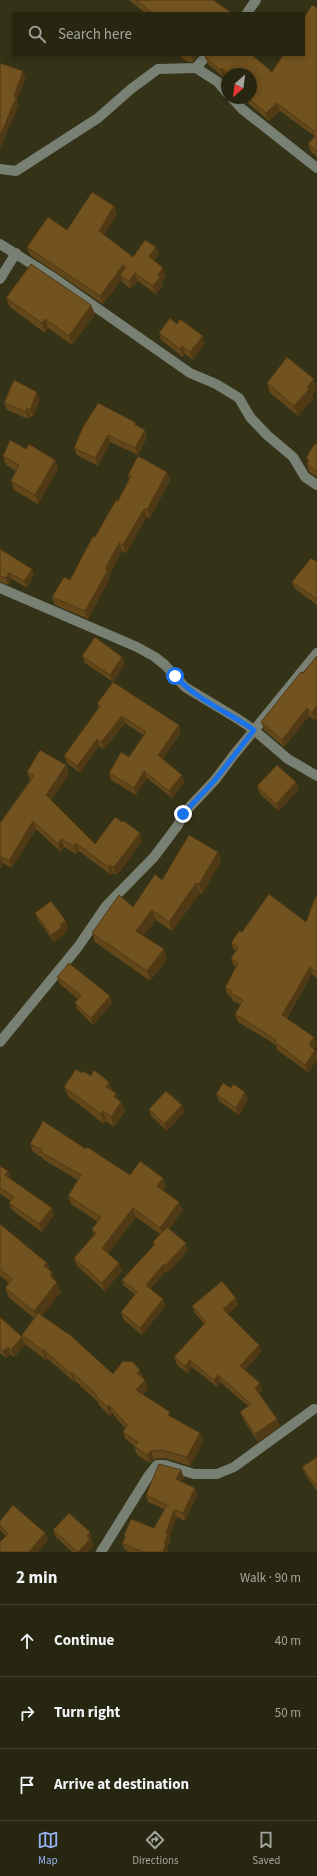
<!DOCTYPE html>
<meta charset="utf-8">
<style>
:root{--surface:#272611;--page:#33321f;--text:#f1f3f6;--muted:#a4a59f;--line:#434331;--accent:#95b2f1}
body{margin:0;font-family:"Source Sans 3",sans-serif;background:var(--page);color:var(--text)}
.compass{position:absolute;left:221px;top:68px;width:36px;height:36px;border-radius:50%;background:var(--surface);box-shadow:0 2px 6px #0003;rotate:208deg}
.stop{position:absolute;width:12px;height:12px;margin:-9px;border:3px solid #1a73e8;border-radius:50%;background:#fff}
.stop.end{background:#1a73e8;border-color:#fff;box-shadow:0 1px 4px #0008}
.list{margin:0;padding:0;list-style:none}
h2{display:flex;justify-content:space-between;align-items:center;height:52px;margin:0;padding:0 16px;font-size:17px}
h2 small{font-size:13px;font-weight:400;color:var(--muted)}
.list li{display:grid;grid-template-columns:26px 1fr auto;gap:12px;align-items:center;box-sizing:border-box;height:72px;padding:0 16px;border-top:1px solid var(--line)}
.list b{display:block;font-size:15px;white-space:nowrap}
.list em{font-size:13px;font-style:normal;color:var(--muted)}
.icon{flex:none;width:22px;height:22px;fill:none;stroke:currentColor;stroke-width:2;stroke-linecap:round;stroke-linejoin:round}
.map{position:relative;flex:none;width:317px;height:1552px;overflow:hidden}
.search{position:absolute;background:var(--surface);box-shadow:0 2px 6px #0003;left:12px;right:12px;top:12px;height:44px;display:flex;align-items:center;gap:10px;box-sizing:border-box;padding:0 14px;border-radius:0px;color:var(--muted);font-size:15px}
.sheet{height:268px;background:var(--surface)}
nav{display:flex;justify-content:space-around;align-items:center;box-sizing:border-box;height:56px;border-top:1px solid var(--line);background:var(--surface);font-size:11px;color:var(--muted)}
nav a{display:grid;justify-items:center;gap:2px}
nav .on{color:var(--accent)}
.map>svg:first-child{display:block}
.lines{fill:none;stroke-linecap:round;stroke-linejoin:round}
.minor{stroke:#787f73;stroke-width:10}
.wall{fill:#62471a}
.shaded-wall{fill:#503915}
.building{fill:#72521e;stroke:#503915}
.route{stroke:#1a73e8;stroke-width:5}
</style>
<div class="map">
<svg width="317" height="1552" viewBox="0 0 317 1552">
<rect width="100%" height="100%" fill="#343217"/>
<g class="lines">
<g class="minor">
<path d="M247,13L256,0"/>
<path d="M196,68L218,82L227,93"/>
<path d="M232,98L242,109L317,168"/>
<path d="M0,169L16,171L98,118L131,89L158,69L196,68L207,55"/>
<path d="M0,244L54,278L190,373L216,384L239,398L250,417L267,435L293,457L305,477L317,485"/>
<path d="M0,279L16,253"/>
<path d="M0,588L137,647L155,657L165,665L185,687L238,719L254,730L288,759L317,776"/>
<path d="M0,1042L78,947L106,906L154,857L178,825L183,814L215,780L233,756L317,653"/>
<path d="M101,1552L149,1475L157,1465H165L194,1474H217L234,1467L314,1409"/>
</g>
</g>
<g class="wall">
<path d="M129,0H213L232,13H145Z"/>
<path d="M317,8V157L311,152L308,144L314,137L313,135L280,111L269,121L249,104L247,98H251V74H227V77L225,75L223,77L208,64L205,57L206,55H255L254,57L272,72Z"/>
<path d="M178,55H199L193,62H188Z"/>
<path d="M114,206L117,214L104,235L133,257L159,254L154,261L166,276L162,281L163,285L156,294L138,281L131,289L123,283L122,279L103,304L30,255L27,247L67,230Z"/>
<path d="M6,298L95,314L72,345L48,328L45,333L10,307Z"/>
<path d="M159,333L205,343L193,360L185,354L183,357L161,340Z"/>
<path d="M267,383L312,396L313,399L298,416L270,393Z"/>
<path d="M40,399L33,417L30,416L28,419L7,410L4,403Z"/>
<path d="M135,422L137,426L147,437L138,455L110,442L98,466L77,455L74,448Z"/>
<path d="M317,445V477L309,472L307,464L308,462L306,458Z"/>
<path d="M26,449L55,460L58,469L38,504L14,490L11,481L16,471L6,465L3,456Z"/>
<path d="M167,472L170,480L150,518L147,517L126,553L122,551L109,575L110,578L88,619L55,605L52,597L70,580L95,537L118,501L129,479L128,475Z"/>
<path d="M0,549L32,569L34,575L27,588L12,579L8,585L0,582Z"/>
<path d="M317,562V605L295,589L292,582Z"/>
<path d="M82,656L125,664L113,682L85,663Z"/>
<path d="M317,656V717L315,720L309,716L284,747L264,730L261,722Z"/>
<path d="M97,704L179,725L181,732L163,759L182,775L184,783L172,798L147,778L136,795L111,780L109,773L129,757L143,735L125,723L104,749L99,746L80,773L67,763L64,756L99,708Z"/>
<path d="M27,772L69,773L51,800L95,844L142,841L121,870L116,875L113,873L111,875L79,851L76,854L64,847L61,852L36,829L12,868L3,863L1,868L0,867V823L30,780Z"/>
<path d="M296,782L299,789L279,811L260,794L257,786Z"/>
<path d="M218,852L221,861L202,894L200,893L172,931L156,920L143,936L167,959L150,981L95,942L92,933L133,907L162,880Z"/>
<path d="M317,896V978L312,974L287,1018L314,1037L317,1045L314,1049L315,1050L317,1054V1060L308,1072L277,1050L276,1045L238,1022L235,1014L241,1005L233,1001L232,998L228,995L225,988L236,968L234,966L231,959L236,952L234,950L231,943L242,932L306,922Z"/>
<path d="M35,913L66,921L68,929L64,932L65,934L54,942L38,920Z"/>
<path d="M57,977L112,1003L93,1025L78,1010L75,1003L78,999L60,984Z"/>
<path d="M64,1087L113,1091L116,1093L118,1100L121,1102L125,1112L114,1127L106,1121L104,1124L68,1096Z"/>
<path d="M231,1088L245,1092L248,1099L239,1115L219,1101L216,1094Z"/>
<path d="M182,1105L184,1112L167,1131L151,1116L149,1109Z"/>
<path d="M30,1144L86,1149L130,1175L163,1178L166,1186L163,1191L183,1210L169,1229L188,1250L168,1273L166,1271L150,1289L163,1299L165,1306L142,1335L123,1319L121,1312L135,1295L124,1286L122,1280L154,1245L153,1242L160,1234L136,1217L108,1253L119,1263L122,1271L105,1291L77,1266L74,1258L94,1235L92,1229L98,1222L71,1204L68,1196L78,1180L44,1160L43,1158L33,1152Z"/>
<path d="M0,1166L8,1171L11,1178L10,1179L52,1208L54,1215L42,1232L12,1210L9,1203L11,1201L0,1194Z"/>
<path d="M0,1224L47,1263L50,1270L61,1292L41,1316L113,1374L144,1378L143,1379L145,1380L148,1389L143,1394L172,1417L200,1433L203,1442L190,1466L165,1458L154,1459L150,1463L137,1455L134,1446H135L126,1440L123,1432L125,1428L112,1413L110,1416L99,1405L98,1402L75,1381L74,1382L47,1358L46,1360L25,1344V1345L14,1357L10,1354L6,1358L0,1353V1317L22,1337V1335L34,1318L9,1298L5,1288L9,1283L0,1276Z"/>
<path d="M236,1298L238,1305L228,1314L259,1345L261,1352L245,1370L260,1383L262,1390L259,1393L277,1419L280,1426L258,1442L243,1419L240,1412L248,1406L220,1382L217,1387L192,1367L188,1373L177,1365L174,1357L204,1324L195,1313L192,1306Z"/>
<path d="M317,1457V1491L305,1474L302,1467Z"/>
<path d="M181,1470L184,1478L181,1481L195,1488L197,1495L185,1521L177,1517L169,1537L171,1541L167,1548L168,1552H129L125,1550L122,1543L125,1538L124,1535L154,1528L164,1509L148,1502L146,1495Z"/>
<path d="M0,1521L45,1533L48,1540L6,1536L0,1530Z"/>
<path d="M53,1530L92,1540L91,1541L93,1546L87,1552H72L56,1537Z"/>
</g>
<g class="shaded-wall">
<path d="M191,55H199L193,62Z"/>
<path d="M222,68L225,75L223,77L220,70Z"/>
<path d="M23,71L26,78L17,101L19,105L0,149V136Z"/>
<path d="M277,103L280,111L269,121L266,113Z"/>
<path d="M114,206L117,214L101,239L99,231Z"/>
<path d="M156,247L159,254L152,264L149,256Z"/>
<path d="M123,265L126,273L120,275L122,279L103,304L100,296Z"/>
<path d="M163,268L166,276L162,281L163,285L156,294L153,286L158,275Z"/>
<path d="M135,273L138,281L131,289L129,281Z"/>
<path d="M91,305L95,314L72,345L69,336Z"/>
<path d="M45,319L48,328L45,333L42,323Z"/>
<path d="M203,336L205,343L193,360L190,352Z"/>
<path d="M182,346L185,354L183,357L180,349Z"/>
<path d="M314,379L317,390L312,396L313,399L298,416L294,406L307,387Z"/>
<path d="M37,392L40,399L33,417L30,410Z"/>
<path d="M27,408L30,416L28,419L26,412Z"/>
<path d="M145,430L147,437L138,455L135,448Z"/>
<path d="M108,435L110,442L98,466L95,458Z"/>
<path d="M55,460L58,469L38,504L35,495Z"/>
<path d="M167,472L170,480L150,518L147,510Z"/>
<path d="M144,509L147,517L126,553L123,545Z"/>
<path d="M119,543L122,551L109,575L110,578L88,619L85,611Z"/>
<path d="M32,569L34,575L27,588L24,581Z"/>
<path d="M9,573L12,579L8,585L6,578Z"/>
<path d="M122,657L125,664L113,682L110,675Z"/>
<path d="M317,706V717L315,720L312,713Z"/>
<path d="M307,708L309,716L284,747L282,740Z"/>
<path d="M122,716L125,723L104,749L101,742Z"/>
<path d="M179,725L181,732L160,763L158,755Z"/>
<path d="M97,739L99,746L80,773L77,766Z"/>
<path d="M66,765L69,773L49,803L46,795Z"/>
<path d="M144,771L147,778L136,795L134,788Z"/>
<path d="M182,775L184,783L172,798L169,791Z"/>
<path d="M296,782L299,789L279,811L276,804Z"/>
<path d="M33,821L36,829L12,868L9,861Z"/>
<path d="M140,833L142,841L121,870L116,875L113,867Z"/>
<path d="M61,839L64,847L61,852L58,844Z"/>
<path d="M76,843L79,851L76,854L74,846Z"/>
<path d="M218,852L221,861L202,894L199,884Z"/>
<path d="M0,856L3,863L1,868L0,865Z"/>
<path d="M110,865L113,873L111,875L108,867Z"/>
<path d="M196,883L200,893L172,931L169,922Z"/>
<path d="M152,910L156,920L140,940L136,931Z"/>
<path d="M66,921L68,929L64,932L65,934L54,942L51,935L60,925Z"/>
<path d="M164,949L167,959L150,981L147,971Z"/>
<path d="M310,967L312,974L284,1022L282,1015Z"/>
<path d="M110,996L112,1003L93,1025L91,1018Z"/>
<path d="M314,1037L317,1045L311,1053L309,1045Z"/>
<path d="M315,1050L317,1054V1060L308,1072L305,1065Z"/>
<path d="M109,1082L113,1091L106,1087Z"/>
<path d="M245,1092L248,1099L239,1115L236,1108Z"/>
<path d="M116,1093L119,1103L114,1097Z"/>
<path d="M121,1102L125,1112L114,1127L111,1117Z"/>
<path d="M182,1105L184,1112L167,1131L164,1124Z"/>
<path d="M103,1111L106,1121L104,1124L101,1114Z"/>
<path d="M8,1171L11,1178L8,1183L5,1175Z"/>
<path d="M163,1178L166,1186L160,1195L157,1186Z"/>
<path d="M179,1202L183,1210L163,1236L160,1228Z"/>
<path d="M52,1208L54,1215L42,1232L39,1224Z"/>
<path d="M133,1208L136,1217L105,1257L102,1248Z"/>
<path d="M186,1243L188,1250L168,1273L165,1266Z"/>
<path d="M47,1263L50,1273L44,1266Z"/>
<path d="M119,1263L122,1271L105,1291L102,1283Z"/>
<path d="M164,1264L166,1271L148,1292L146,1285Z"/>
<path d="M52,1272L56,1282L50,1276Z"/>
<path d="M57,1282L61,1292L38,1321L34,1311Z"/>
<path d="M236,1298L238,1305L225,1316L223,1309Z"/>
<path d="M163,1299L165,1306L142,1335L140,1328Z"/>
<path d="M22,1337L25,1345L14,1357L11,1350Z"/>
<path d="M259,1345L261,1352L243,1373L240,1366Z"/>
<path d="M8,1347L10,1354L6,1358L3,1351Z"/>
<path d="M44,1350L47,1358L46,1360L43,1351Z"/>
<path d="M190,1360L192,1367L188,1373L185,1366Z"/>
<path d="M140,1370L144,1378L140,1382L137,1373Z"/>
<path d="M72,1372L75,1381L74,1382L71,1374Z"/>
<path d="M218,1375L220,1382L217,1387L214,1380Z"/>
<path d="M145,1380L148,1389L139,1398L136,1390Z"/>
<path d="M260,1383L262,1390L258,1395L255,1388Z"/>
<path d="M109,1405L112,1413L110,1416L107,1407Z"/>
<path d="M277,1419L280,1426L258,1442L255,1434Z"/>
<path d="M200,1433L203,1442L190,1466L187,1457Z"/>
<path d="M151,1451L154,1459L150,1463L147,1455Z"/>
<path d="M181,1470L184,1478L179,1486L176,1479Z"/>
<path d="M195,1488L197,1495L185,1521L183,1513Z"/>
<path d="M174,1510L177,1517L169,1537L171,1541L167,1548L169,1552H163L166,1533Z"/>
<path d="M90,1532L92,1540L91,1541L93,1546L87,1552H78L87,1536Z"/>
<path d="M45,1533L48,1540L38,1552H29Z"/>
</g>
<g class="building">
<path d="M136,0H213L232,13H152Z"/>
<path d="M312,5L317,8V151L308,144L315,136L313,135L315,132L277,103L266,113L248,98H251V74H229L222,68L220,70L205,57L206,55H252L272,72L283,55H304V18Z"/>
<path d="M0,63L23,71L14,96L16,98L0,136Z"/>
<path d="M92,192L114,206L99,231L133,257L145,240L156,247L149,256L163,268L158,275L160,277L153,286L135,273L129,281L120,275L126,267L123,265L100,296L27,247L48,217L67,230Z"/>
<path d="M31,264L91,305L69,336L45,319L42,323L6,298Z"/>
<path d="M170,318L177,324L180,319L203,336L190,352L182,346L180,349L159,333Z"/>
<path d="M287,357L314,379L307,387L309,389L294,406L267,383Z"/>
<path d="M14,380L37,392L30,410L27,408L26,412L4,403Z"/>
<path d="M98,403L135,422L134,424L145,430L135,448L108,435L95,458L74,448L83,427Z"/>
<path d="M10,440L26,449L29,444L55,460L35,495L11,481L19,465L3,456Z"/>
<path d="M315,443L317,445V472L307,464L309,460L306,458Z"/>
<path d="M138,456L167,472L147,510L144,509L123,545L119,543L105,569L108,570L85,611L52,597L64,577L70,580L93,536L95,537L116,500L118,501L131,476L128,475Z"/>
<path d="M0,549L32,569L24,581L9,573L6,578L0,576Z"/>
<path d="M311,558L317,562V599L292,582Z"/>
<path d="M95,637L122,657L110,675L82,656Z"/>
<path d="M317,656V706L312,713L307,708L282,740L261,722L301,672L303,673Z"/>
<path d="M113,682L179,725L158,755L182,775L169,791L144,771L134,788L109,773L121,752L129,757L146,732L122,716L101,742L97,739L77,766L64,756L100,706L97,704Z"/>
<path d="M40,750L66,765L46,795L95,844L115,817L122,822L124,821L140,833L118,862L113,867L110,865L108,867L76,843L74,846L61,839L58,844L33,821L9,861L0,856V823L34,776L27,772Z"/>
<path d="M277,765L296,782L276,804L257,786Z"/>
<path d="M189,835L218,852L199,884L196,883L169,922L152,910L136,931L164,949L147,971L92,933L119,895L133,907L155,874L162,880Z"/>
<path d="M269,894L306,922L315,898L317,896V973L310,967L282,1015L314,1037L309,1045L315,1050L305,1065L275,1042L276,1040L235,1014L243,1000L230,993L232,991L225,988L238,963L231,959L238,947L231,943L239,931L242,932Z"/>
<path d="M51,901L66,921L60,925L62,927L51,935L35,913Z"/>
<path d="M69,963L110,996L91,1018L75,1003L81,995L57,977Z"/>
<path d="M76,1069L82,1073L83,1071L91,1076L94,1070L109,1082L106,1087L116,1093L114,1097L121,1102L111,1117L103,1111L101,1114L64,1087Z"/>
<path d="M223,1083L231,1088L233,1084L245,1092L236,1108L216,1094Z"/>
<path d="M166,1091L182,1105L164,1124L149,1109Z"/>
<path d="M43,1121L86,1149L87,1147L130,1175L140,1161L163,1178L157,1186L179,1202L160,1228L133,1208L102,1248L119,1263L102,1283L74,1258L96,1233L92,1229L101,1217L68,1196L81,1175L41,1152L42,1150L30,1144Z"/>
<path d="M0,1166L8,1171L5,1175L52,1208L39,1224L9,1203L14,1197L0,1188Z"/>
<path d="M0,1224L47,1263L44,1266L52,1272L50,1276L57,1282L34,1311L5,1288L12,1279L0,1269Z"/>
<path d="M167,1227L186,1243L165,1266L164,1264L146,1285L163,1299L140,1328L121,1312L137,1292L122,1280L155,1244L153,1242Z"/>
<path d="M222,1281L236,1298L223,1309L259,1345L240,1366L260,1383L255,1388L277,1419L255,1434L240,1412L251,1404L218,1375L214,1380L190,1360L185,1366L174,1357L206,1322L192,1306Z"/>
<path d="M38,1313L70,1335L113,1374L123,1361L133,1362L140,1370L137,1373L145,1380L136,1390L170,1412L168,1415L200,1433L187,1457L162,1450L151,1451L147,1455L134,1446L138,1442L123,1432L127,1425L109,1405L107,1407L96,1396L97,1395L72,1372L71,1374L44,1350L43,1351L22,1335Z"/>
<path d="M0,1317L22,1337L11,1350L8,1347L3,1351L0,1348Z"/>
<path d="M317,1457V1487L302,1467Z"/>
<path d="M159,1464L181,1470L176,1479L195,1488L183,1513L174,1510L166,1533L168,1534L164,1543L166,1544L163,1552H143L122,1543L126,1536L124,1535L131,1519L154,1528L167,1505L146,1495Z"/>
<path d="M13,1505L45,1533L29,1552H0V1542L8,1534L0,1525V1521Z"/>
<path d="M69,1513L90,1532L87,1536L90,1539L78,1552L53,1530Z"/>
</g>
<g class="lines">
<path class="route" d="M175,676C197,700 228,712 254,730L215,780L183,814"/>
</g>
</svg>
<svg class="compass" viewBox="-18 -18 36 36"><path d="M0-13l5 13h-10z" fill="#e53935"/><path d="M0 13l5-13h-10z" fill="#a4a59f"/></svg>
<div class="stop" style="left:175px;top:676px"></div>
<div class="stop end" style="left:183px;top:814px"></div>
<div class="search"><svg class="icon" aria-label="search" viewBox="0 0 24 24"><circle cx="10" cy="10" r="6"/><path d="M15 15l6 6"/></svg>Search here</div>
</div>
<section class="sheet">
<h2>2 min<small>Walk · 90 m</small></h2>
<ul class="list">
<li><svg class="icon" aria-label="ahead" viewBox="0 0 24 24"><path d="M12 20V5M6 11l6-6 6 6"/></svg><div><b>Continue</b></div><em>40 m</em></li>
<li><svg class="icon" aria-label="right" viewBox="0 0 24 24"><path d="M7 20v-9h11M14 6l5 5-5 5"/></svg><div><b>Turn right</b></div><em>50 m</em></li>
<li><svg class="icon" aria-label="arrive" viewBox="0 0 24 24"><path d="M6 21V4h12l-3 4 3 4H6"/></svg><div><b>Arrive at destination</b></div></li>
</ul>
</section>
<nav>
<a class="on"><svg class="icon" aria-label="map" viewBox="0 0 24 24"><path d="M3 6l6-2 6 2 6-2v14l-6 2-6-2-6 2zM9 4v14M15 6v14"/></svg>Map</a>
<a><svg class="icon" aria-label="directions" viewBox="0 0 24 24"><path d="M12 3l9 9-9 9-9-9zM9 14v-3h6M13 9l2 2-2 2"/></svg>Directions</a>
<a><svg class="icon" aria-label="saved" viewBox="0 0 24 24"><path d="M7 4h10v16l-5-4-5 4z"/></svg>Saved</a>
</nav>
